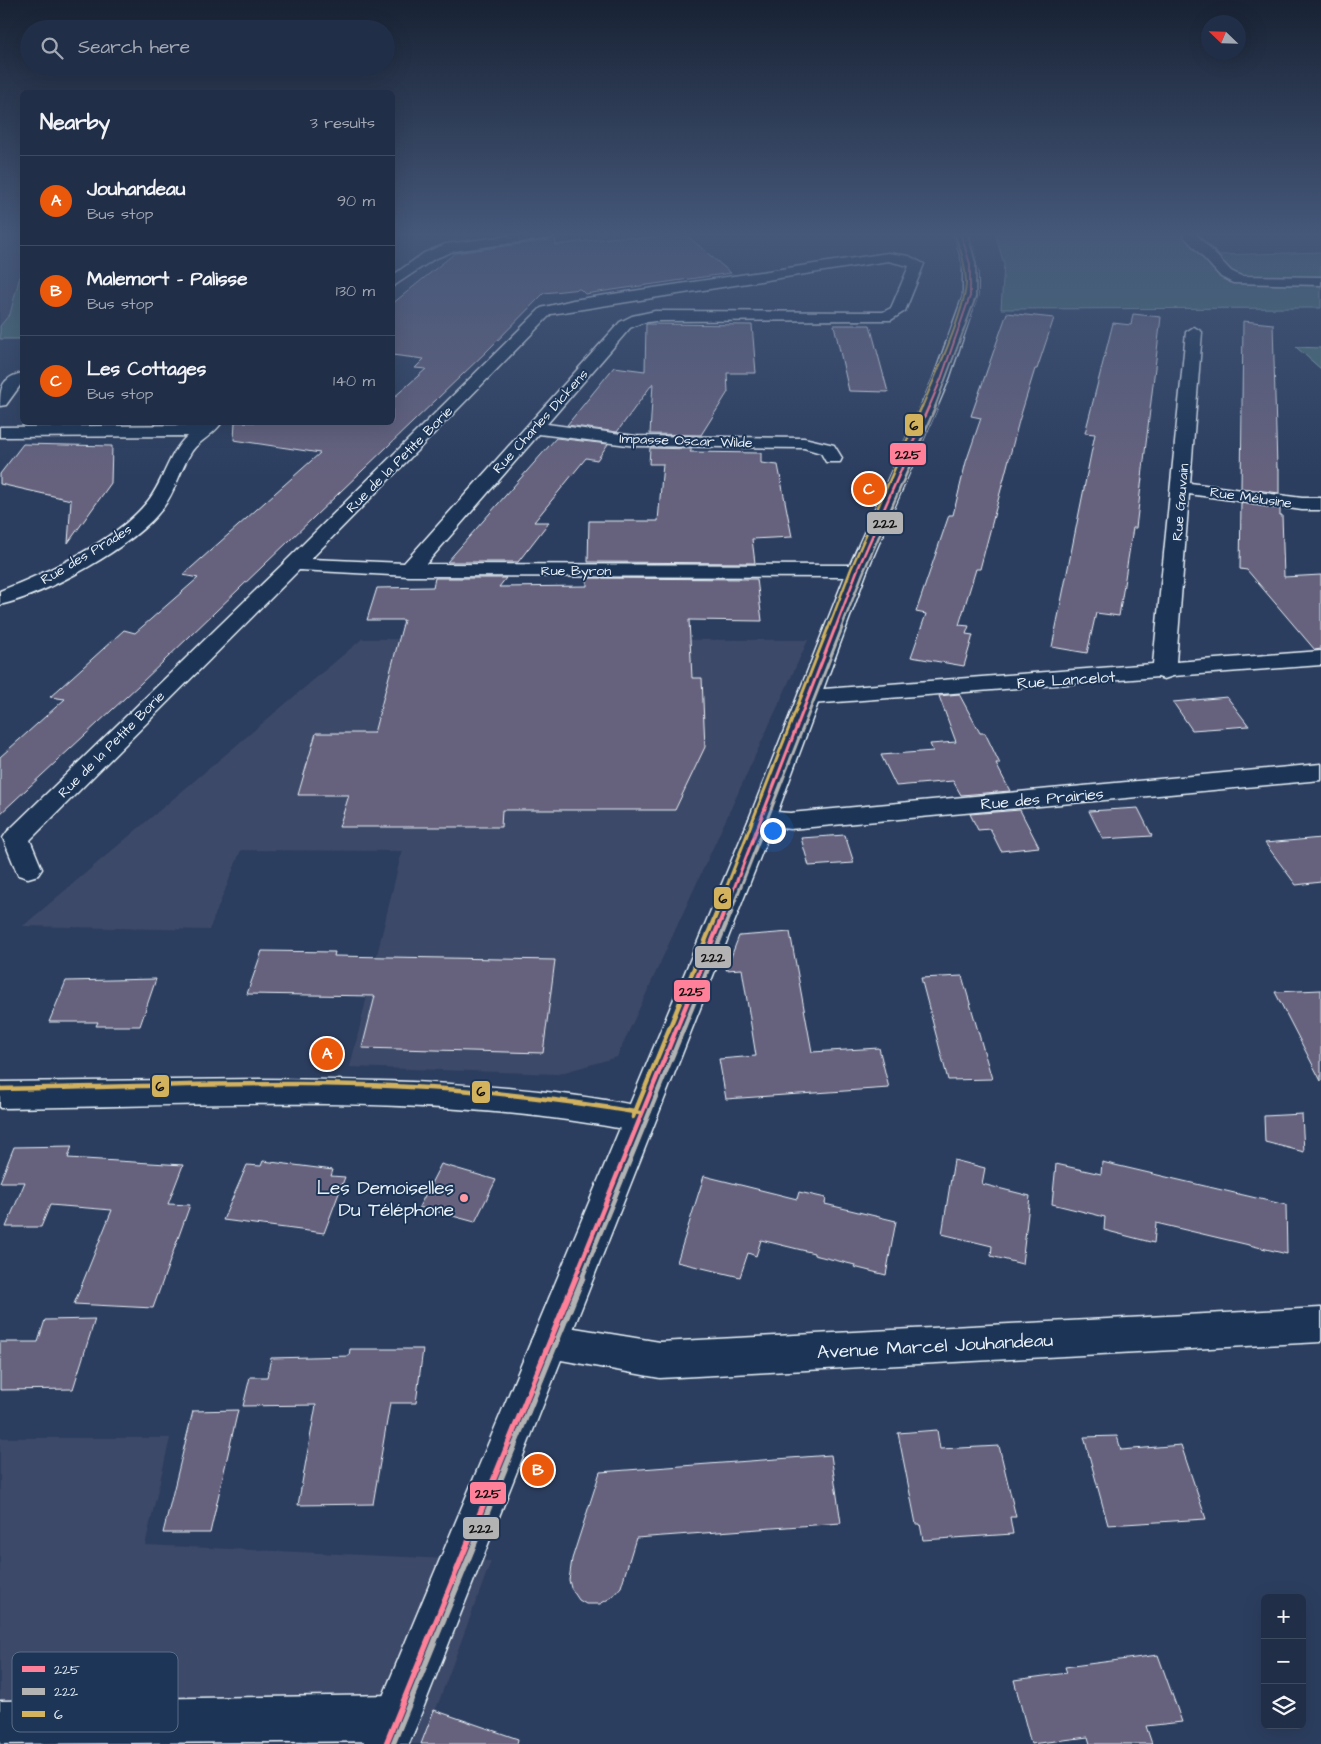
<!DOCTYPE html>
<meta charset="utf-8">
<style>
:root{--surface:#212e47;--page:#2d3a52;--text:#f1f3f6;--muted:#a2a8b4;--line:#3e4a60;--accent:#ea580c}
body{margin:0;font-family:"Architects Daughter",sans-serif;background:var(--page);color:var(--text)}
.controls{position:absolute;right:15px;bottom:15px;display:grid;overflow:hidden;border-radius:8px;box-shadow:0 5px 20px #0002}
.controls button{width:45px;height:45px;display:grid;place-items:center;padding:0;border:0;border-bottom:1px solid var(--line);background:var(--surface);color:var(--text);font:25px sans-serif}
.compass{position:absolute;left:1201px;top:15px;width:45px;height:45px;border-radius:50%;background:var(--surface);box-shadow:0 5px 20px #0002;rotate:293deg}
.you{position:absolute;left:772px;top:830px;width:18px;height:18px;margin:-12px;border:4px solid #fff;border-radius:50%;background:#1a73e8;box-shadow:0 0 0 8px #1a73e833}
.badge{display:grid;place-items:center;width:32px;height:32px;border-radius:50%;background:var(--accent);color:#fff;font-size:16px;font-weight:700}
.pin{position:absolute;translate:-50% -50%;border:2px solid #fff;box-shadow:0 1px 5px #0006}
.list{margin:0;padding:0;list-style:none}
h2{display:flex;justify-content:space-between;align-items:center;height:65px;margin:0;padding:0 20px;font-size:21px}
h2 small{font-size:16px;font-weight:400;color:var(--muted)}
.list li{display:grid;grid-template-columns:32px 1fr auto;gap:15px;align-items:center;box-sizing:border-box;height:90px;padding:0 20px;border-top:1px solid var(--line)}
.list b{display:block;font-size:19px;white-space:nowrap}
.list p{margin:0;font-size:16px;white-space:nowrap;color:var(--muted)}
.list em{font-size:16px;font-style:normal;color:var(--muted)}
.icon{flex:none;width:28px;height:28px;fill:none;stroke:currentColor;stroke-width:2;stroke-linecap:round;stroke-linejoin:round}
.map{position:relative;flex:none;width:1321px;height:1744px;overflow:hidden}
.search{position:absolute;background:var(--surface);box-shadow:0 5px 20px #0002;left:20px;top:20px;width:375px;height:55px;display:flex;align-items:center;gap:12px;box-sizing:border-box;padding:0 18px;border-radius:28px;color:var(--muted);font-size:19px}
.panel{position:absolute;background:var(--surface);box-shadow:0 5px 20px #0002;left:20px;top:90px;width:375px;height:335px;border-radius:8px}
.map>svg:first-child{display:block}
.built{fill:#3d4968}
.green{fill:#4a7276;stroke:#99b2b7}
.building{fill:#66627e;stroke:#e8f1f8}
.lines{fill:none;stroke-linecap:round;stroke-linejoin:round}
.minor-casing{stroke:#e8f1f8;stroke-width:3}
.major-casing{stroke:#e8f1f8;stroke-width:3}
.minor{fill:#1d3557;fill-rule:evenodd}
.major{fill:#1d3557;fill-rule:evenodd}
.bus-1-far4-casing{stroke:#1d3557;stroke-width:4}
.bus-1-far3-casing{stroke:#1d3557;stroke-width:5}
.bus-1-far2-casing{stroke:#1d3557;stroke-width:6}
.bus-1-far1-casing{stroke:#1d3557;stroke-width:8}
.bus-1-casing{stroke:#1d3557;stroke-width:9}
.bus-2-far4-casing{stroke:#1d3557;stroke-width:4}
.bus-2-far3-casing{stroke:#1d3557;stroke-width:5}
.bus-2-far2-casing{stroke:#1d3557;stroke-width:6}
.bus-2-far1-casing{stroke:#1d3557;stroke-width:8}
.bus-2-casing{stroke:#1d3557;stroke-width:9}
.bus-3-far3-casing{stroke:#1d3557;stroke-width:4}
.bus-3-far2-casing{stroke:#1d3557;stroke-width:5}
.bus-3-far1-casing{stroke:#1d3557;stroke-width:6}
.bus-3-casing{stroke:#1d3557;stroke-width:8}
.bus-1-far4{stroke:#ff8098;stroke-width:2}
.bus-1-far3{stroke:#ff8098;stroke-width:2.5}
.bus-1-far2{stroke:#ff8098;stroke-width:3}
.bus-1-far1{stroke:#ff8098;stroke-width:4.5}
.bus-1{stroke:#ff8098;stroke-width:5.5}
.bus-2-far4{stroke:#b3b3b3;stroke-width:2}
.bus-2-far3{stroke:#b3b3b3;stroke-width:2.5}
.bus-2-far2{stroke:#b3b3b3;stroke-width:3}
.bus-2-far1{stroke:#b3b3b3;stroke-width:4.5}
.bus-2{stroke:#b3b3b3;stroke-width:5.5}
.bus-3-far3{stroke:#d3b25e;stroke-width:2}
.bus-3-far2{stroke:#d3b25e;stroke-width:2.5}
.bus-3-far1{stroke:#d3b25e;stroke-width:3}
.bus-3{stroke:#d3b25e;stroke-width:4.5}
.poi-dot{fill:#ff9aa2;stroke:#1d3557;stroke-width:2}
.labels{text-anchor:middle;stroke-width:4;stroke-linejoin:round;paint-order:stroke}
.far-street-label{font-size:14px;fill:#e8f1f8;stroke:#1d3557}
.street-label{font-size:16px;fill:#e8f1f8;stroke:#1d3557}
.near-poi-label{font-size:19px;fill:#e8f1f8;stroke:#1d3557;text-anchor:end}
.near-street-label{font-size:19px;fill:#e8f1f8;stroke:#1d3557}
.key{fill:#1d3557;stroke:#5a6d87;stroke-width:1}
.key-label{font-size:14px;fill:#e8f1f8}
.line-badge{stroke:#1d3557;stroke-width:2}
.pale-badge-label{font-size:14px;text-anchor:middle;font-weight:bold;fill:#111}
</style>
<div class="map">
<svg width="1321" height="1744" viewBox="0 0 1321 1744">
<rect width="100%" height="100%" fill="#2c3e5f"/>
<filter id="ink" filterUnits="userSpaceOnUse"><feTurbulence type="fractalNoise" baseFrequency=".02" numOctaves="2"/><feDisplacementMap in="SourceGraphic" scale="10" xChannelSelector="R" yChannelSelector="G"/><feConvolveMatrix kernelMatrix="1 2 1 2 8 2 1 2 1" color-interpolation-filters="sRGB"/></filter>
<g filter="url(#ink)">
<g class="built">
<path d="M0,234H22V268L10,314L0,326Z"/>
<path d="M362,639L808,640L617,1057L558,1074L350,1067L402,851L241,850L209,930L23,926Z"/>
<path d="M0,1438H170L145,1545L491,1561L423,1744H0Z"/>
</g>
<g class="green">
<path d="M995,234H1197L1219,255L1321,252V308L1001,309L1004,264Z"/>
<path d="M22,268V339H0V326L10,314Z"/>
<path d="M1296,347L1321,348V369Z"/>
</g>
<g class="building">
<path d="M685,234L731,273L585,294L580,289L544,293L487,351L140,684L0,814V757L65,699L50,697L124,630L135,633L198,578L183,575L320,453L234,440L235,422H392V399L426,369L415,368L424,359L392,355V304L455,253L549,240L555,237L556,245L618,237H633L635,239Z"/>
<path d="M1007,313L1054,318L1037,369H1035L1019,421L980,569H976L959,625L969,626L966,634L973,635L964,666L911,657L926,614L916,612L949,515H953L966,462L981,418L971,416Z"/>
<path d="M1133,314L1161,317L1136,528H1133L1119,616L1096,613L1087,653L1052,647L1095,434L1085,433L1113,323L1131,325Z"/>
<path d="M1243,321L1273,324L1277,468L1279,469V493L1241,488Z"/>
<path d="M646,324L752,325L756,373H727L728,392L701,435L650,434L653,383L617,432L567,425L614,367L645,371Z"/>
<path d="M834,325H870L888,392L849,391Z"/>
<path d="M556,438L608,444L597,460L586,458L534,522H549L518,562H447Z"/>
<path d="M23,444L112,446L111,483L68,543L71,500L0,484V474Z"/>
<path d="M650,448L692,449L690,452L761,453V463L778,465L792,537L752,539L755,563L588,562L589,521H658L663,464H649Z"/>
<path d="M1241,503L1280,509V515H1282L1284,577L1321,575V649L1315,650L1247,570L1240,569Z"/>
<path d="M435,578H506L499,587L587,586V578L757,579L762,621L689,620L692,678H702L705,747L675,810H502L501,827H339L349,795H298L316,733H374L404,620H367L377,588L433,587Z"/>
<path d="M959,694L980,733H985L1000,764H996L1010,791L961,795L953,781L896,786L881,755L933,751L930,744L956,742L939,696Z"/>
<path d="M1227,697L1249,726L1192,730L1173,702Z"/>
<path d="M1138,808L1152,836L1103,839L1089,811Z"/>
<path d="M1020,810L1039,847L1001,851L990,829L978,830L970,814Z"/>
<path d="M845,835L854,863L809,866L801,838Z"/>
<path d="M1321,838V882L1296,885L1265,843Z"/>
<path d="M790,932L812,1052L879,1048L889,1088L726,1099L719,1059L756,1056L742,969L726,970L739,936Z"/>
<path d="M262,951L335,952L334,956L555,960L543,1053L362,1048L375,996L247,994Z"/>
<path d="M962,976L992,1079L948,1080L921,978Z"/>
<path d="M156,979L140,1026H96L98,1022H49L66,981Z"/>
<path d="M1321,990V1081L1275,992Z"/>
<path d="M1302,1114L1304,1152L1265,1142L1264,1116Z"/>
<path d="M72,1146L68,1158L183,1165L168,1204L190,1205L153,1308L74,1304L112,1210L50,1205L41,1227H6L25,1182H0L14,1147Z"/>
<path d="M954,1160L985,1168L982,1184L1030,1196L1022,1264L991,1256L992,1246L942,1234Z"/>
<path d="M263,1161L333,1170L331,1176L345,1177L324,1233L223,1220L247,1165L261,1166Z"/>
<path d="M1102,1162L1286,1205L1287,1254L1156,1223L1154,1243L1104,1230L1105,1217L1052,1204L1056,1164L1101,1174Z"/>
<path d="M441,1164L496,1180L475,1222L419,1207Z"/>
<path d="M704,1176L797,1199L799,1192L826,1198L825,1204L896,1221L886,1275L854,1267L855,1265L814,1255V1253L761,1240L756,1256L748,1253L740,1277L677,1262Z"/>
<path d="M95,1319L73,1389L0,1390V1342H38L45,1320Z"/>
<path d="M350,1349H423L416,1403H390L373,1504L298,1505L316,1405L243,1406L250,1377H267L271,1358L349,1356Z"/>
<path d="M238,1410L210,1533H163L193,1411Z"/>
<path d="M937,1430L940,1449L999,1446L1016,1517H1010L1013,1534L923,1540L920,1524H916L898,1433Z"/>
<path d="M1117,1436L1121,1450L1181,1445L1206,1519L1108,1525L1084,1437Z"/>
<path d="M831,1455L841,1523L636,1538L621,1587L612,1597L600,1604H586L579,1600L571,1588L569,1580L572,1559L600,1472Z"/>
<path d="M1158,1655L1182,1722L1146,1726L1152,1744H1090L1088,1737L1031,1744L1014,1680L1067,1673L1065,1667Z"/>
<path d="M434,1710L518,1739L517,1744H421Z"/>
</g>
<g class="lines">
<defs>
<g id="minor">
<path d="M521,234H556L549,238L454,251L434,259L392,287V276L424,253L446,244Z"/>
<path d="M1182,234H1196L1231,271L1241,276L1321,277V285L1233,283L1221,277Z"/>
<path d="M888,253L909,256L924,264L905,311L891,320L655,321L641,323L630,328L547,424L636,436L804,438L834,445L842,458L840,462H826L821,453L804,448L636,446L539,434L426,564L857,565L864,567L867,571L864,575L857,577L409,576L299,570L30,840L42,869L38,875L28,878L18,875L3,838L7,832L287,560L541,308L573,300ZM888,261L909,266L891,308L883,312L655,311L632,316L620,322L404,563L311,559L551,314Z"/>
<path d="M1194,327L1202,332L1190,483L1302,498H1321V510H1302L1189,494L1176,662L1321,651V665L1173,676L1164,679L1158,677L811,704L803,702L799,697L803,692L811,690L1153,664L1186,332Z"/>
<path d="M22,373V383L6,405L0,406C0,387 2,378 22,373Z"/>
<path d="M202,422H222C215,434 200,440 192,451C180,469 176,491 162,509C133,547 47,594 0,605V591C48,572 115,542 148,501C164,481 168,454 187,436L0,437V427L199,425Z"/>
<path d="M1321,764V780L790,829L753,825L749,819L753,813L762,811L790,813Z"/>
<path d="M259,1079C386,1080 514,1082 639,1106L651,1110L655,1119L651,1128L639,1132C430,1091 212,1106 0,1108V1082Z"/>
<path d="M1321,1308V1342L660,1378L550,1358L537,1353L531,1341L537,1329L550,1324L660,1342Z"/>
<path d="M397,1695L413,1702L420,1718L413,1734L397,1741L0,1744V1701Z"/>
</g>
<path id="major" d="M954,234H968C976,254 979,274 977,296L949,379L867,571L775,819L409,1744H363L749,819L847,571L933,379L963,296V264Z"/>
</defs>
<use href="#minor" class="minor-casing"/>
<use href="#major" class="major-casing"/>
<use href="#minor" class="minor"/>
<use href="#major" class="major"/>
<defs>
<path id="bus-1-far4" d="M929,407L941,379L970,296V264L961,234"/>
<path id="bus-1-far3" d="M835,629L857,571L929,406"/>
<path id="bus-1-far2" d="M724,914L835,628"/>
<path id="bus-1-far1" d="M575,1278L724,912"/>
<path id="bus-1" d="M386,1744L576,1277"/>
<path id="bus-2-far4" d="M935,407L976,297V263L968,234"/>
<path id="bus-2-far3" d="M841,629L863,573L936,406"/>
<path id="bus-2-far2" d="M730,914L842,628"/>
<path id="bus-2-far1" d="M582,1278L731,912"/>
<path id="bus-2" d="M393,1744L583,1277"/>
<path id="bus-3-far3" d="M922,407C933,381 967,307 966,281C965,265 962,251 955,237"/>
<path id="bus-3-far2" d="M828,629L851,569L922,406"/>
<path id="bus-3-far1" d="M716,914L828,628"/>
<g id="bus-3">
<path d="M0,1089C160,1087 323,1077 483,1092C536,1097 588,1104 640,1113"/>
<path d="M633,1117L717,912"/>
</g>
</defs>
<use href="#bus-1-far4" class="bus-1-far4-casing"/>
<use href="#bus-1-far3" class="bus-1-far3-casing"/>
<use href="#bus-1-far2" class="bus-1-far2-casing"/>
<use href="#bus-1-far1" class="bus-1-far1-casing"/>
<use href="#bus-1" class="bus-1-casing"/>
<use href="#bus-2-far4" class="bus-2-far4-casing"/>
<use href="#bus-2-far3" class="bus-2-far3-casing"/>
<use href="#bus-2-far2" class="bus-2-far2-casing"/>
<use href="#bus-2-far1" class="bus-2-far1-casing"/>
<use href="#bus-2" class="bus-2-casing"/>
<use href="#bus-3-far3" class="bus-3-far3-casing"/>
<use href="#bus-3-far2" class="bus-3-far2-casing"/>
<use href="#bus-3-far1" class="bus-3-far1-casing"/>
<use href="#bus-3" class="bus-3-casing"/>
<use href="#bus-1-far4" class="bus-1-far4"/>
<use href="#bus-1-far3" class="bus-1-far3"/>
<use href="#bus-1-far2" class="bus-1-far2"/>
<use href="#bus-1-far1" class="bus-1-far1"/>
<use href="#bus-1" class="bus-1"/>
<use href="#bus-2-far4" class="bus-2-far4"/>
<use href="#bus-2-far3" class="bus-2-far3"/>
<use href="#bus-2-far2" class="bus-2-far2"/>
<use href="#bus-2-far1" class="bus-2-far1"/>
<use href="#bus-2" class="bus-2"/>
<use href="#bus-3-far3" class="bus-3-far3"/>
<use href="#bus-3-far2" class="bus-3-far2"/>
<use href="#bus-3-far1" class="bus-3-far1"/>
<use href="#bus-3" class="bus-3"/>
</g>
</g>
<linearGradient id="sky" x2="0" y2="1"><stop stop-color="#182234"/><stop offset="0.49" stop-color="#45587a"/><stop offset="1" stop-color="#45587a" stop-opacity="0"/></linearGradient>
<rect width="1321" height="478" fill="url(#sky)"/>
<circle class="poi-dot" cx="464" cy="1198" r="5"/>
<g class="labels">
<g class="far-street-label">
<text transform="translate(540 421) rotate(-48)" y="5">Rue Charles Dickens</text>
<text transform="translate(686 440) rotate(2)" y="5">Impasse Oscar Wilde</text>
<text transform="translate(399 459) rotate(-45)" y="5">Rue de la Petite Borie</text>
<text transform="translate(1251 497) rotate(8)" y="5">Rue Mélusine</text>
<text transform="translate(1180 502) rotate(-85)" y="5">Rue Gauvain</text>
<text transform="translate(86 554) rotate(-31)" y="5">Rue des Prades</text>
<text x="576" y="575">Rue Byron</text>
<text transform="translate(111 744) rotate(-45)" y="5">Rue de la Petite Borie</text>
</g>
<g class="street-label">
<text transform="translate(1066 679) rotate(-4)" y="6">Rue Lancelot</text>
<text transform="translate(1042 798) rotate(-5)" y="6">Rue des Prairies</text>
</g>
<g class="near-poi-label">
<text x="454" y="1194">Les Demoiselles<tspan x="454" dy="22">Du Téléphone</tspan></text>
</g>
<g class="near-street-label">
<text transform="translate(935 1345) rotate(-3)" y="7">Avenue Marcel Jouhandeau</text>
</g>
</g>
<rect x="12" y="1652" width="166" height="80" rx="8" class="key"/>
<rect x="22" y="1666" width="23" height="6" fill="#ff8098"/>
<rect x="22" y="1688" width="23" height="7" fill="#b3b3b3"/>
<rect x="22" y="1711" width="23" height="6" fill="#d3b25e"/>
<g class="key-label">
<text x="54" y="1674">225</text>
<text x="54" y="1696">222</text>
<text x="54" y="1719">6</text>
</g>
<g class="line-badge">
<rect x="904" y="413" width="20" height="24" rx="5" fill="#d3b25e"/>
<rect x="889" y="442" width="38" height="24" rx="5" fill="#ff8098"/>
<rect x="866" y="511" width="38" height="24" rx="5" fill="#b3b3b3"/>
<rect x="713" y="886" width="19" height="24" rx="5" fill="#d3b25e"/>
<rect x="694" y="945" width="38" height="24" rx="5" fill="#b3b3b3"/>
<rect x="673" y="979" width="38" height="24" rx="5" fill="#ff8098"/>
<rect x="151" y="1074" width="19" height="24" rx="5" fill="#d3b25e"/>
<rect x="471" y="1080" width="20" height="24" rx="5" fill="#d3b25e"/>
<rect x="469" y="1481" width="38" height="24" rx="5" fill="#ff8098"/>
<rect x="462" y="1516" width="38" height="24" rx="5" fill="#b3b3b3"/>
</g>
<g class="pale-badge-label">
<text x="914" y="430">6</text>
<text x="908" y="459">225</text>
<text x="885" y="528">222</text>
<text x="723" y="903">6</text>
<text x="713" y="962">222</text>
<text x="692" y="996">225</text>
<text x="160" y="1091">6</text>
<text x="481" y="1096">6</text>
<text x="488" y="1498">225</text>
<text x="481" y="1533">222</text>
</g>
</svg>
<div class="controls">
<button>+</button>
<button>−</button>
<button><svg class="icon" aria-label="layers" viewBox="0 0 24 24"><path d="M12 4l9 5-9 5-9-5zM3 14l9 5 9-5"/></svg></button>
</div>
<svg class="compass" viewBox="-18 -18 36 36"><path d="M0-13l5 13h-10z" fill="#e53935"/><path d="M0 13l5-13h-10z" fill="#a2a8b4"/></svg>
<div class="you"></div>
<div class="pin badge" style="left:327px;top:1054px">A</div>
<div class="pin badge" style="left:538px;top:1470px">B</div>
<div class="pin badge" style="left:869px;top:489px">C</div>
<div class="search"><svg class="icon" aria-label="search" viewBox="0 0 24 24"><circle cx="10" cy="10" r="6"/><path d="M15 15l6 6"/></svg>Search here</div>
<section class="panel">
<h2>Nearby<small>3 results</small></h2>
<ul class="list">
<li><span class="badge">A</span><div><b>Jouhandeau</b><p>Bus stop</p></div><em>90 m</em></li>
<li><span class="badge">B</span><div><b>Malemort - Palisse</b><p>Bus stop</p></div><em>130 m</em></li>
<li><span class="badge">C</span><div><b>Les Cottages</b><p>Bus stop</p></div><em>140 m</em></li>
</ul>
</section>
</div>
